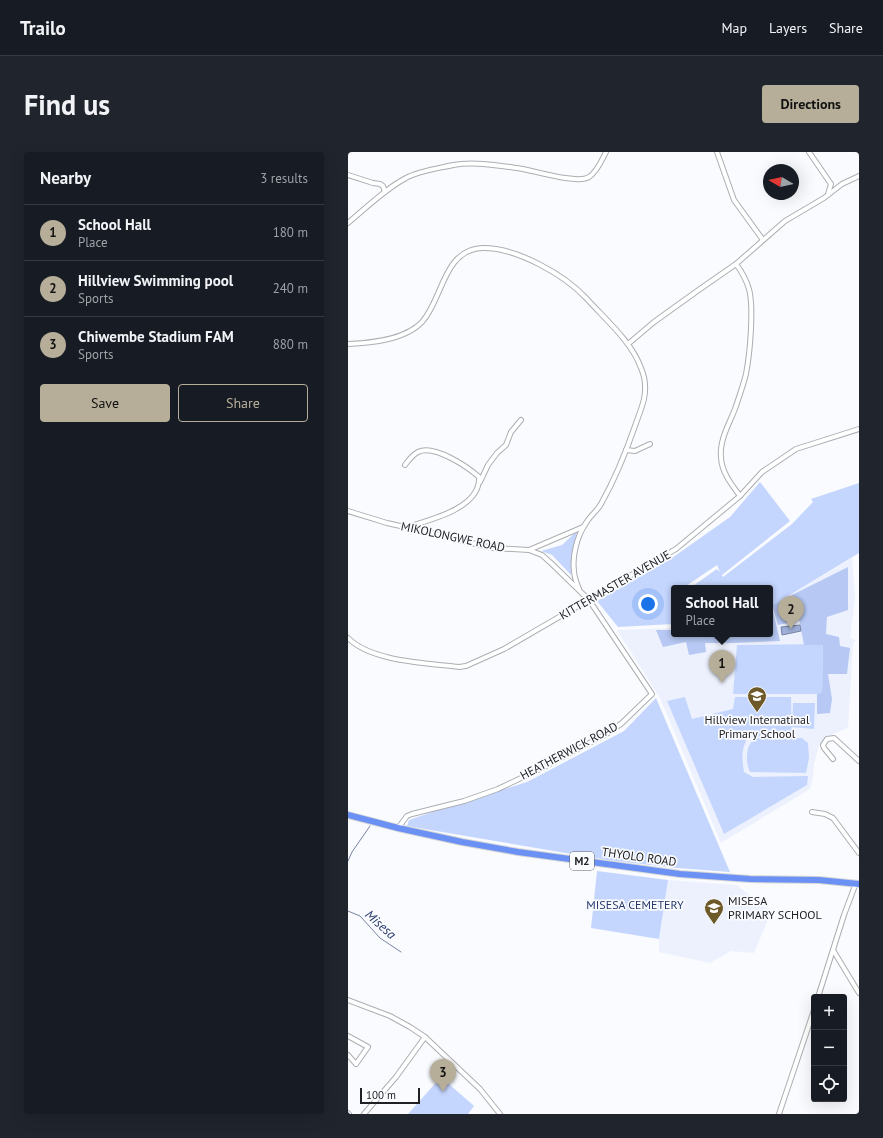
<!DOCTYPE html>
<meta charset="utf-8">
<style>
:root{--surface:#171b24;--page:#20242c;--text:#f1f3f6;--muted:#9ea1a6;--line:#363941;--accent:#b6ae99}
body{margin:0;font-family:"PT Sans",sans-serif;background:var(--page);color:var(--text)}
.controls{position:absolute;right:12px;bottom:12px;display:grid;overflow:hidden;border-radius:4px;box-shadow:0 4px 16px #0002}
.controls button{width:36px;height:36px;display:grid;place-items:center;padding:0;border:0;border-bottom:1px solid var(--line);background:var(--surface);color:var(--text);font:20px sans-serif}
.compass{position:absolute;left:415px;top:12px;width:36px;height:36px;border-radius:50%;background:var(--surface);box-shadow:0 4px 16px #0002;rotate:279deg}
.scale{position:absolute;left:12px;bottom:10px;width:60px;box-sizing:border-box;padding-left:4px;border:2px solid #212123;border-top:0;font-size:11px;line-height:14px;white-space:nowrap;color:#212123;-webkit-text-stroke:3px #f9fbfe;paint-order:stroke}
.you{position:absolute;left:300px;top:452px;width:14px;height:14px;margin:-10px;border:3px solid #fff;border-radius:50%;background:#1a73e8;box-shadow:0 0 0 6px #1a73e833}
.badge{display:grid;place-items:center;width:26px;height:26px;border-radius:50%;background:var(--accent);color:#111;font-size:13px;font-weight:700}
.pin{position:absolute;translate:-50% -33px;filter:drop-shadow(0 1px 2px #0008)}
.pin::after{content:'';position:absolute;top:21px;width:14px;height:12px;background:inherit;clip-path:polygon(0 0,100% 0,50% 100%)}
.popup{position:absolute;left:323px;top:433px;width:102px;height:52px;box-sizing:border-box;display:grid;place-content:center;border-radius:4px;background:var(--surface);filter:drop-shadow(0 1px 3px #0005);font-size:13px;white-space:nowrap;color:var(--muted)}
.popup b{font-size:15px;color:var(--text)}
.popup::after{content:'';position:absolute;left:50%;top:100%;margin-left:-8px;border:8px solid transparent;border-top-color:var(--surface)}
.list{margin:0;padding:0;list-style:none}
h2{display:flex;justify-content:space-between;align-items:center;height:52px;margin:0;padding:0 16px;font-size:17px}
h2 small{font-size:13px;font-weight:400;color:var(--muted)}
.list li{display:grid;grid-template-columns:26px 1fr auto;gap:12px;align-items:center;box-sizing:border-box;height:56px;padding:0 16px;border-top:1px solid var(--line)}
.list b{display:block;font-size:15px;white-space:nowrap}
.list p{margin:0;font-size:13px;white-space:nowrap;color:var(--muted)}
.list em{font-size:13px;font-style:normal;color:var(--muted)}
.actions{display:flex;gap:8px;padding:12px 16px}
.actions a{flex:1;padding:9px 0;border:1px solid var(--accent);border-radius:4px;text-align:center;font-size:14px;color:var(--accent)}
.actions .main{background:var(--accent);color:#111}
.icon{flex:none;width:22px;height:22px;fill:none;stroke:currentColor;stroke-width:2;stroke-linecap:round;stroke-linejoin:round}
.map{position:relative;flex:none;width:511px;height:962px;overflow:hidden;border-radius:4px}
header{display:flex;align-items:center;gap:24px;box-sizing:border-box;height:56px;padding:0 20px;background:var(--surface);border-bottom:1px solid var(--line)}
header strong{font-size:19px}
nav{display:flex;gap:22px;margin-inline-start:auto;font-size:14px}
.intro{display:flex;align-items:center;justify-content:space-between;box-sizing:border-box;height:96px;padding:0 24px}
h1{margin:0;font-size:28px}
.button{padding:10px 18px;border-radius:4px;background:var(--accent);color:#111;font-size:14px;font-weight:700}
main{display:flex;gap:24px;padding:0 24px}
aside{flex:1;background:var(--surface);border-radius:4px;box-shadow:0 4px 16px #0002}
.map>svg:first-child{display:block}
.built{fill:#ecf1fd}
.green{fill:#c5d6fe}
.forest{fill:#b6c8f3}
.water{fill:#9daed8;stroke:#7884a2}
.lines{fill:none;stroke-linecap:round;stroke-linejoin:round}
.stream{stroke:#7884a2;stroke-width:1}
.minor-casing{stroke:#acaeb2;stroke-width:6}
.highway-casing{stroke:#d7d7d7;stroke-width:8}
.minor{stroke:#fff;stroke-width:4}
.highway{stroke:#6c91f5;stroke-width:6}
.labels{text-anchor:middle;stroke-width:3.5;stroke-linejoin:round;paint-order:stroke}
.shield{fill:#f9fbfe;stroke:#626265;stroke-width:1}
.shield-label{font-size:11px;font-weight:bold;fill:#212123}
.street-label{font-size:12px;fill:#212123;stroke:#f9fbfe}
.poi-label{font-size:12px;fill:#212123;stroke:#f9fbfe}
.park-label{font-size:12px;fill:#26386c;stroke:#f9fbfe}
.water-label{font-size:13px;font-style:italic;fill:#25376b;stroke:#f9fbfe}
</style>
<header>
<strong>Trailo</strong>
<nav><a>Map</a><a>Layers</a><a>Share</a></nav>
</header>
<div class="intro"><h1>Find us</h1><a class="button">Directions</a></div>
<main>
<aside>
<h2>Nearby<small>3 results</small></h2>
<ul class="list">
<li><span class="badge">1</span><div><b>School Hall</b><p>Place</p></div><em>180 m</em></li>
<li><span class="badge">2</span><div><b>Hillview Swimming pool</b><p>Sports</p></div><em>240 m</em></li>
<li><span class="badge">3</span><div><b>Chiwembe Stadium FAM</b><p>Sports</p></div><em>880 m</em></li>
</ul>
<div class="actions"><a class="main">Save</a><a>Share</a></div>
</aside>
<div class="map">
<svg width="511" height="962" viewBox="0 0 511 962">
<rect width="100%" height="100%" fill="#f9fbfe"/>
<g class="built">
<path d="M504,406L507,446L502,486L508,488L505,491L500,576L478,585L471,594L466,612L465,625L462,637L373,691L312,546L269,478L326,476V482H422V455Z"/>
<path d="M320,728L389,733L423,760L406,801L383,799L362,811L311,800V787Z"/>
</g>
<g class="green">
<path d="M412,330L442,369L374,423L375,425L444,372L465,350L463,347L511,331V401L422,455V436H342L369,417L372,420L369,413L335,436H326V472L270,475L249,449L324,406L382,365Z"/>
<path d="M230,378L226,392L223,423L204,403L193,399L214,393Z"/>
<path d="M475,492L474,542H385L389,493Z"/>
<path d="M337,545L344,567L385,557L387,545H443L444,585H400C393,597 394,607 396,620L405,625L460,624L459,633L376,682L319,549Z"/>
<path d="M308,546L382,720L329,716L259,708L59,674L61,668L87,659L179,630L276,579Z"/>
<path d="M445,551H467L466,577L444,575Z"/>
<path d="M409,586H454L460,591L461,606L458,621L402,620C397,610 397,591 409,586Z"/>
<path d="M249,719L320,728L311,787L243,776Z"/>
<path d="M93,925L126,954L120,962H60Z"/>
</g>
<g class="forest">
<path d="M500,415V458L479,465L478,482L491,485L492,494L502,496L499,522H480L484,547L482,561L469,562V542L474,541L475,493H456L449,457L438,459L440,471L430,473L424,453Z"/>
<path d="M424,455L432,489L385,491H357L358,500L341,503L338,490L315,495L308,478H326V482H422V456Z"/>
</g>
<path class="water" d="M452,473L453,479L434,483L433,475Z"/>
<g class="lines">
<g class="stream">
<path d="M0,709L4,700L22,674"/>
<path d="M0,759L12,764L32,786L53,800"/>
</g>
<defs>
<g id="minor">
<path d="M369,0L386,48L415,88"/>
<path d="M461,0L483,32L480,42"/>
<path d="M0,23L25,31L32,32L35,34L37,40"/>
<path d="M0,71C18,56 37,37 58,26C70,19 92,16 105,13C128,9 153,14 175,17C190,20 230,32 241,25C249,20 254,8 258,0"/>
<path d="M388,112C394,120 398,127 401,137C406,156 402,201 398,222C395,234 391,245 387,257C381,272 371,289 373,306C374,321 384,333 392,344"/>
<path d="M0,192C23,191 57,188 74,170C95,147 95,98 134,96C168,95 217,123 239,147C257,167 284,190 293,216C297,225 298,237 296,247C294,256 290,265 287,274C278,300 267,327 253,352C249,359 242,364 238,371C229,384 224,404 226,419C226,425 229,432 231,437"/>
<path d="M280,192L306,170L352,137L388,112L437,69L476,46L494,32L511,24"/>
<path d="M278,298L287,299L302,292"/>
<path d="M57,313C61,308 64,303 70,300C86,292 120,315 131,325C133,356 82,368 59,375"/>
<path d="M132,330L140,313L149,301L158,293L163,280L173,268"/>
<path d="M0,359L39,371L79,380L144,396L181,398L194,403L204,412L241,448L304,542L274,571L260,581L196,615L150,637L116,649L64,662L59,664L50,676"/>
<path d="M181,398L235,375"/>
<path d="M0,486C24,510 79,511 111,515L118,514L156,497L328,397L392,344L414,320L448,297L511,277"/>
<path d="M485,607L476,596L475,593L479,587L486,586L511,609"/>
<path d="M464,660L477,662L485,666L511,701"/>
<path d="M485,798L511,841"/>
<path d="M470,845L496,763L508,731"/>
<path d="M0,848L42,864L62,875L77,885L132,937L152,962"/>
<path d="M0,884L20,895L8,912L0,903"/>
<path d="M0,961L1,962"/>
<path d="M16,962L48,925L77,885"/>
<path d="M431,962L466,858"/>
</g>
<path id="highway" d="M0,663L50,676L114,690L170,700L332,722L402,727L471,728L511,732"/>
</defs>
<use href="#minor" class="minor-casing"/>
<use href="#highway" class="highway-casing"/>
<use href="#minor" class="minor"/>
<use href="#highway" class="highway"/>
</g>
<defs>
<symbol id="school-pin" viewBox="-11 -11 22 30"><path d="M0 17L-7.5 6A9.5 9.5 0 1 1 7.5 6Z" fill="#6e5928" stroke="#f9fbfe"/><path d="M0-5L7-2L0 1L-7-2ZM-4 1L0 2.5L4 1V4Q0 6-4 4Z" fill="#fff"/></symbol>
</defs>
<g fill-rule="evenodd">
<use href="#school-pin" x="398" y="533" width="22" height="30"/>
<use href="#school-pin" x="355" y="745" width="22" height="30"/>
</g>
<g class="labels">
<rect class="shield" x="222" y="700" width="24" height="18" rx="3"/>
<g class="shield-label">
<text x="234" y="713">M2</text>
</g>
<g class="street-label">
<text transform="translate(105 385) rotate(12)" y="4">MIKOLONGWE ROAD</text>
<text transform="translate(267 433) rotate(-30)" y="4">KITTERMASTER AVENUE</text>
<text transform="translate(221 599) rotate(-28)" y="4">HEATHERWICK ROAD</text>
<text transform="translate(291 705) rotate(8)" y="4">THYOLO ROAD</text>
</g>
<g class="poi-label">
<text x="409" y="572">Hillview Internatinal<tspan x="409" dy="14">Primary School</tspan></text>
<text x="380" y="753" text-anchor="start">MISESA<tspan x="380" dy="14">PRIMARY SCHOOL</tspan></text>
</g>
<g class="park-label">
<text x="287" y="757">MISESA CEMETERY</text>
</g>
<g class="water-label">
<text transform="translate(33 772) rotate(42)" y="5">Misesa</text>
</g>
</g>
</svg>
<div class="controls">
<button>+</button>
<button>−</button>
<button><svg class="icon" aria-label="locate" viewBox="0 0 24 24"><circle cx="12" cy="12" r="6"/><path d="M12 2v4M12 18v4M2 12h4M18 12h4"/></svg></button>
</div>
<svg class="compass" viewBox="-18 -18 36 36"><path d="M0-13l5 13h-10z" fill="#e53935"/><path d="M0 13l5-13h-10z" fill="#9ea1a6"/></svg>
<div class="scale">100 m</div>
<div class="you"></div>
<div class="pin badge" style="left:374px;top:531px">1</div>
<div class="popup"><b>School Hall</b>Place</div>
<div class="pin badge" style="left:443px;top:477px">2</div>
<div class="pin badge" style="left:95px;top:940px">3</div>
</div>
</main>
